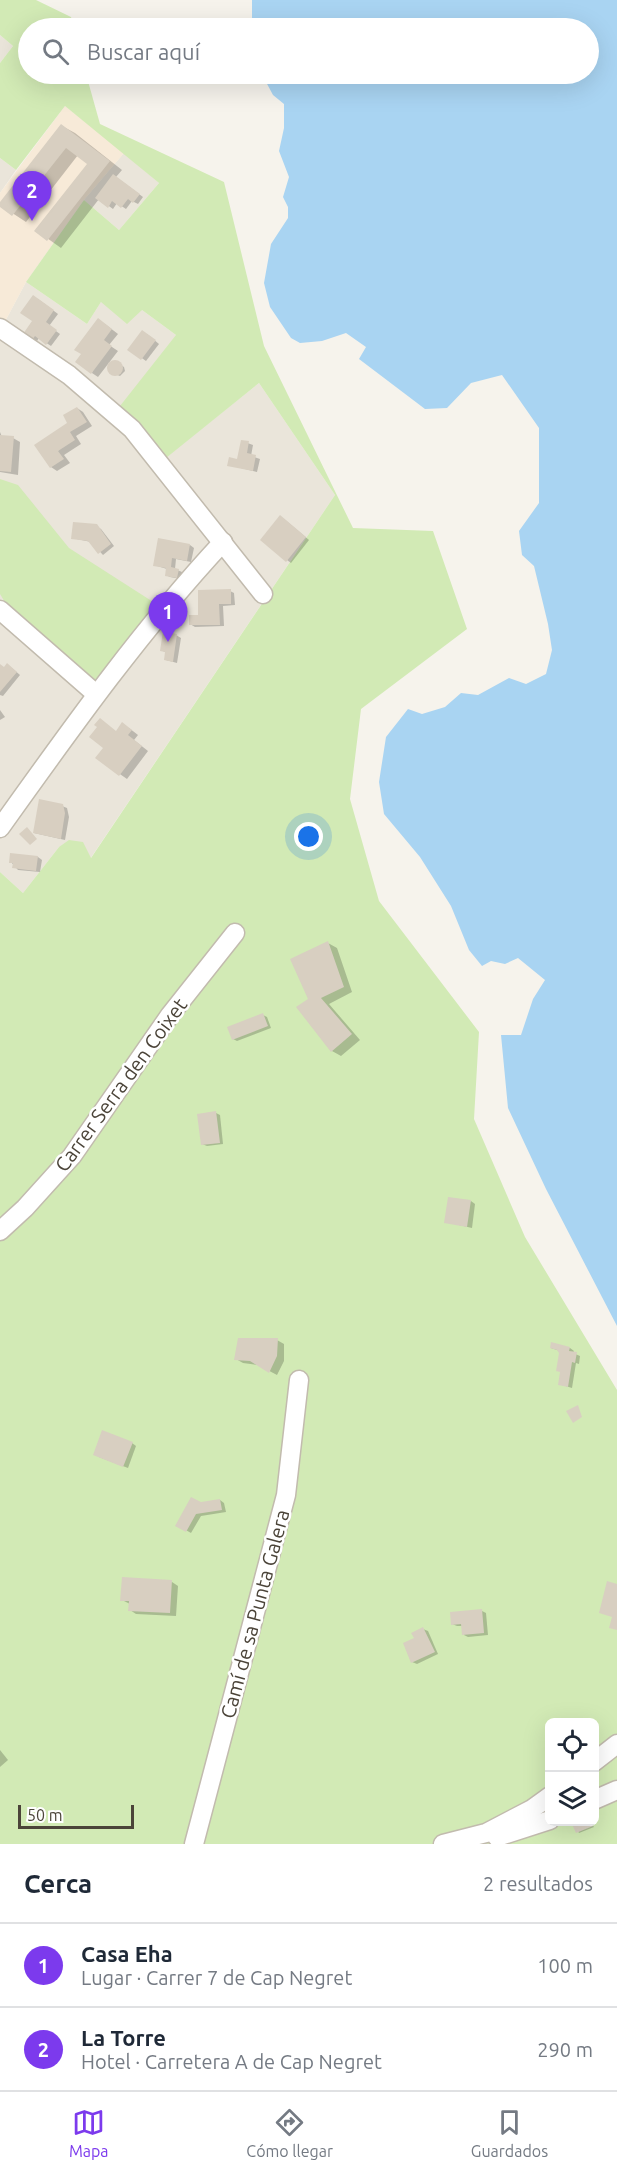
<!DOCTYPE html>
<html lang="es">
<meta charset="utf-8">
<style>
:root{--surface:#fff;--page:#f2f2f3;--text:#1f2937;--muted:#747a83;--line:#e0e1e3;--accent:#7c3aed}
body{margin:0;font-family:Ubuntu,sans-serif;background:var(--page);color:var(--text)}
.controls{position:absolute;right:18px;bottom:18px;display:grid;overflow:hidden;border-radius:9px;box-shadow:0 6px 24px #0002}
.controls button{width:54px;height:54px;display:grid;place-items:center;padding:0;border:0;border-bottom:2px solid var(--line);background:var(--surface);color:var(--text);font:30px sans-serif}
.scale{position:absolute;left:18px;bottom:15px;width:116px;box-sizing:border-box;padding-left:6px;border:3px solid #4b4439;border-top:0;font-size:16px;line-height:21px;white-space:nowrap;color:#4b4439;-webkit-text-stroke:4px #fff;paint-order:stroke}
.you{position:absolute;left:309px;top:837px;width:21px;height:21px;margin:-15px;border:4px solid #fff;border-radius:50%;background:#1a73e8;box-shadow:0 0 0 9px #1a73e833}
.badge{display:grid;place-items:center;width:39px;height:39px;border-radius:50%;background:var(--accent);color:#fff;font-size:20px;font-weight:700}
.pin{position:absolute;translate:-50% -50px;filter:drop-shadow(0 2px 3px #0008)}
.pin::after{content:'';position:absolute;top:32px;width:21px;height:18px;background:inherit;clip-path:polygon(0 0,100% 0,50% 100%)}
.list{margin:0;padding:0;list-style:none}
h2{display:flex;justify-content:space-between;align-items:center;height:78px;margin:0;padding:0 24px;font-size:26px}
h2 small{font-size:20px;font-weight:400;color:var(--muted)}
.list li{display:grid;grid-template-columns:39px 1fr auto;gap:18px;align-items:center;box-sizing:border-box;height:84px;padding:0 24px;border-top:2px solid var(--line)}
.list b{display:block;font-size:22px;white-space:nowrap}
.list p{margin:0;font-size:20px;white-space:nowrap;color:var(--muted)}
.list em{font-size:20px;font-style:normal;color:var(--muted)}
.icon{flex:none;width:33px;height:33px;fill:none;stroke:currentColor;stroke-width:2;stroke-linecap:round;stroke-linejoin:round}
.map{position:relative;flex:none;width:617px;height:1844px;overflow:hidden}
.search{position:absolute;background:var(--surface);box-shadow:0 6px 24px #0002;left:18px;right:18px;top:18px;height:66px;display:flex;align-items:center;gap:15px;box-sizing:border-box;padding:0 21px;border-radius:33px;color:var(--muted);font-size:22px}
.sheet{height:246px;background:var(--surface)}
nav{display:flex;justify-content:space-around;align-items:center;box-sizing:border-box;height:84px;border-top:2px solid var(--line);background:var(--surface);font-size:16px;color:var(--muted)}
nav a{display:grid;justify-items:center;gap:3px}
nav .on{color:var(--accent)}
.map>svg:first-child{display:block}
.residential{fill:#eae5da}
.commercial{fill:#f7ead8}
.green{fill:#d2eab5;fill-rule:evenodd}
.water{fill:#a9d4f2}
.shadow{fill:#0003}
.building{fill:#d8cfc1}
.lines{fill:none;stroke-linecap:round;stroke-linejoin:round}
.minor-casing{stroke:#c2bbae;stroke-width:21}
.minor{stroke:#fff;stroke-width:18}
.labels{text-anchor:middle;stroke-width:5;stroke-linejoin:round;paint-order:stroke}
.street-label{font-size:20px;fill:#4b4439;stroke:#fff}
</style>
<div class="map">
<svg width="617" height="1844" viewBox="0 0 617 1844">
<rect width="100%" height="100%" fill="#f6f3ec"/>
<g class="residential">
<path d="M0,35L13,46L0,63Z"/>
<path d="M124,153L159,183L119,230L84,200Z"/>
<path d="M0,158L16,170L0,193Z"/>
<path d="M26,282L87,324L101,302L142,310L176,335L142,429L166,457L259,383L335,495L90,859L59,847L23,893L0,872V331Z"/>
</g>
<path class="commercial" d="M65,106L124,153L84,200L26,282L0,331V193Z"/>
<g class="green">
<path d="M0,0H36L71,17L74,28H28V74H86L100,124L224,182L264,346L353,528L433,531L467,629L361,709L350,799L379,901L479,1032L474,1119L525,1237L617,1390V1844H0V872L23,893L59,847L69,840L83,842L91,858L335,495L259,383L166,458L120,406L176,335L142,310L127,324L101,302L87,324L26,282L84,200L119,230L159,183L65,106L16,170L0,158V63L13,46L0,35ZM550,1722H594V1822H550Z"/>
<path d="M0,479L18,485L69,548L161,607L98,685L9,609L0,594Z"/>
</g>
<path class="water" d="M252,0H617V1326L546,1189L508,1108L501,1035H521L533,999L545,980L518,958L505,964L491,961L482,966L469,950L451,906L420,857L384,814L379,782L386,737L408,709L422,714L445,707L461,693L478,695L509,678L526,684L546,674L552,650L548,624L534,566L522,555L519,531L539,503V428L502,375L471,383L447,408L425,409L359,359L366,347L346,333L322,341L300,343L291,338L270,307L264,283L271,244L288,218V207L283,197L289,177L279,151L284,128V104L273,95L266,82L271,74H588V28H252Z"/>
<g class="shadow">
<path d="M62,126L75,133L122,170L116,177L143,197L138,204L132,201L126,209L117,203L113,209L99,199L61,248L37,231L89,164L78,155L26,222L0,205Z"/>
<path d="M38,299L58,314L49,326L60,334L51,346L39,338L37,341L32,339Z"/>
<path d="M105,324L118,334L109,345L118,351L98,377L92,373Z"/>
<path d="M147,334L159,344L146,361L129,349Z"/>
<path d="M116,362L124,367L125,371L120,376L110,372L109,363Z"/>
<path d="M77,408L83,412L92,426L76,436L81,444L64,455L70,463L57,471L51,467Z"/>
<path d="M0,432L2,437L13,438L20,442L18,475L0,472Z"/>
<path d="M242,441L253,445L251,456L260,459L257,472L229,465L238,461Z"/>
<path d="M284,519L309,540L291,563L287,560Z"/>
<path d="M96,526L101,529L114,546L103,555L91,542L72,538Z"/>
<path d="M190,545L194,548L191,562L176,559L175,569L182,572L181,579L170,577L166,575L167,569L154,565Z"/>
<path d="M230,591L234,593L235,605L223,606L224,626L195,627L190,624Z"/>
<path d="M176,635L181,638L177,663L166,660L167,653L161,650Z"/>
<path d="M0,665L4,669L12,668L20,675L3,696L0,695Z"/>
<path d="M0,710L5,717L0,720Z"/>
<path d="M129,728L138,735L134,740L148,751L127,779L97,758L117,732Z"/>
<path d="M62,806L67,808L69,817L65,840L34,833Z"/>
<path d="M38,857L42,860L40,872L18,870L11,862Z"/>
<path d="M328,943L337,948L352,992L329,1004L360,1040L341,1056L332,1051L298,1008L310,1000Z"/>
<path d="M263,1015L267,1017L271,1028L237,1041L233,1039Z"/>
<path d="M216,1113L220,1115L223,1144L207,1146L202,1144Z"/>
<path d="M471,1201L475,1204L472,1228L446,1222Z"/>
<path d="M277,1340L284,1344V1361L277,1375L258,1365L243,1363L236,1359Z"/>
<path d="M551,1348H570L574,1351L573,1353L580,1356L579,1364L576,1363L572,1388L559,1384L561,1373L560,1351Z"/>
<path d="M132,1443L136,1446L128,1468L99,1457Z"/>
<path d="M220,1500L224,1503L226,1512L201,1516L191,1533L177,1525L200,1503Z"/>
<path d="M172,1582L178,1586L176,1616L136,1614L130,1610V1604L122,1600Z"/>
<path d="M482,1611L486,1613L488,1635L468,1637L464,1635L463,1626H457L452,1624Z"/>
<path d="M423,1629L428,1631L438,1654L417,1664L412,1662Z"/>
<path d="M0,1750L8,1760L0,1767Z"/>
<path d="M573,1822H591L594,1827L579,1833Z"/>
</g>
<g class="building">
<path d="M61,124L110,161L47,241L34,231L87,164L66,148L12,216L0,207V202Z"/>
<path d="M113,174L140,194L133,203L128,199L121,208L112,201L108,208L95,198Z"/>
<path d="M33,295L54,310L46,322L57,330L46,345L35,336L32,340L23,334L32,321L20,313Z"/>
<path d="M98,318L112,329L104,340L112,346L91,374L75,362L81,354L74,350Z"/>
<path d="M142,330L156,340L141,360L127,350Z"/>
<circle cx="115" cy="368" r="8"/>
<path d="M77,407L87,422L70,432L75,440L58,451L64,459L50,468L34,445L67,423L63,415Z"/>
<path d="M0,435L14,436L11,472L0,471Z"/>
<path d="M241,440L249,441L247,453L256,455L253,471L227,466L229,457L237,459Z"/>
<path d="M280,515L306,537L286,562L260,540Z"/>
<path d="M73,522L97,524L111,544L98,554L88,541L71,539Z"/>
<path d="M158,538L190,544L187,561L172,558L171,567L179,569L177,578L165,576L166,568L153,566Z"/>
<path d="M231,589V604H219L220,625H189V615H198V590Z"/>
<path d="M163,631L177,634L173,662L164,660L165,652L160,651Z"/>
<path d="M7,663L17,672L0,692V664L4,667Z"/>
<path d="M100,718L116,731L122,722L132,730L128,735L142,746L119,776L95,758L103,748L89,737L97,727L94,725Z"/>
<path d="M39,799L63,804L65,813L61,839L33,833Z"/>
<path d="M27,827L37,839L30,845L19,834Z"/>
<path d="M10,853L38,856L36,871L12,868L13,863H9Z"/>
<path d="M328,941L344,987L321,998L352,1034L331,1052L296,1007L308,999L290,959Z"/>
<path d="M263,1013L268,1026L232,1040L227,1027Z"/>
<path d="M216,1111L220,1143L201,1145L197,1114Z"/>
<path d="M448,1197L471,1200L467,1227L444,1223Z"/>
<path d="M238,1338H278L277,1356L269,1373L250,1361L234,1360Z"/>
<path d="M551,1342L570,1347L569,1351L577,1352L575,1363L572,1362L568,1387L558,1385L560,1372L556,1371L559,1353L557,1350L550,1348Z"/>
<path d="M578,1405L582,1417L573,1423L566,1411Z"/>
<path d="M102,1430L133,1442L123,1467L93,1455Z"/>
<path d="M191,1497L201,1502L220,1499L222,1510L196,1514L186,1532L175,1526Z"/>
<path d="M122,1577L172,1580L170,1613L128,1611L129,1601H120Z"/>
<path d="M607,1581L617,1584V1630L609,1628L612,1617L599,1613Z"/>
<path d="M482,1609L484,1633L462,1635L461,1624L451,1625L450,1612Z"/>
<path d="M423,1627L435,1652L411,1663L403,1643L414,1638L411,1633Z"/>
<path d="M571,1822H591L593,1826L576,1833Z"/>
</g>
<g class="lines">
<defs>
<g id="minor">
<path d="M0,328L69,375L132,429L263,594"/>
<path d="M0,610L96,694"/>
<path d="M0,828C70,730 141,630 223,542"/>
<path d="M0,1231L25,1208L72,1156L170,1015L235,933"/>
<path d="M594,1762L617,1744"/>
<path d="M594,1800L617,1790"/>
<path d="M497,1837L550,1820"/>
<path d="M194,1844L286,1495L299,1380"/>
<path d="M443,1844L486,1833L532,1809L550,1796"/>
</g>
</defs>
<use href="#minor" class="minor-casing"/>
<use href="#minor" class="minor"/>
</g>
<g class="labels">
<g class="street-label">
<text transform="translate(121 1085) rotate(-54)" y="7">Carrer Serra den Coixet</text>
<text transform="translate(255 1614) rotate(-75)" y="7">Camí de sa Punta Galera</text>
</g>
</g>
</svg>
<div class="controls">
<button><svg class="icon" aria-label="locate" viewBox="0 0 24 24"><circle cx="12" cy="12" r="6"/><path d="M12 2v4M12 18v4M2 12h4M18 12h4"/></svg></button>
<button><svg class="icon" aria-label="layers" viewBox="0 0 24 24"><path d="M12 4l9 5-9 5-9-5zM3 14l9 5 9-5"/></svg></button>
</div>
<div class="scale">50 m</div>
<div class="you"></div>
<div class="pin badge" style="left:168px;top:642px">1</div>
<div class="pin badge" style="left:32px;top:221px">2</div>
<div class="search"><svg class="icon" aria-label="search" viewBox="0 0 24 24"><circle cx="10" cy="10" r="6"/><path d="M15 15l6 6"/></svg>Buscar aquí</div>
</div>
<section class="sheet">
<h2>Cerca<small>2 resultados</small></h2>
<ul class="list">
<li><span class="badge">1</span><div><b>Casa Eha</b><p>Lugar · Carrer 7 de Cap Negret</p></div><em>100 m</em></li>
<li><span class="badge">2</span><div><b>La Torre</b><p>Hotel · Carretera A de Cap Negret</p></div><em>290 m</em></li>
</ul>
</section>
<nav>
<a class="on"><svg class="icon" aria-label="map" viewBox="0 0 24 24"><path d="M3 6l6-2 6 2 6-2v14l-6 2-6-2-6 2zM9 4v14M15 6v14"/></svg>Mapa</a>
<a><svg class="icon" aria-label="directions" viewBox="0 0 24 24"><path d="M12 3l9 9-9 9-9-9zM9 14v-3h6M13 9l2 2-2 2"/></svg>Cómo llegar</a>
<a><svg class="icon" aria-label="saved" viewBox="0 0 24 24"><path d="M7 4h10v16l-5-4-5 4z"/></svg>Guardados</a>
</nav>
